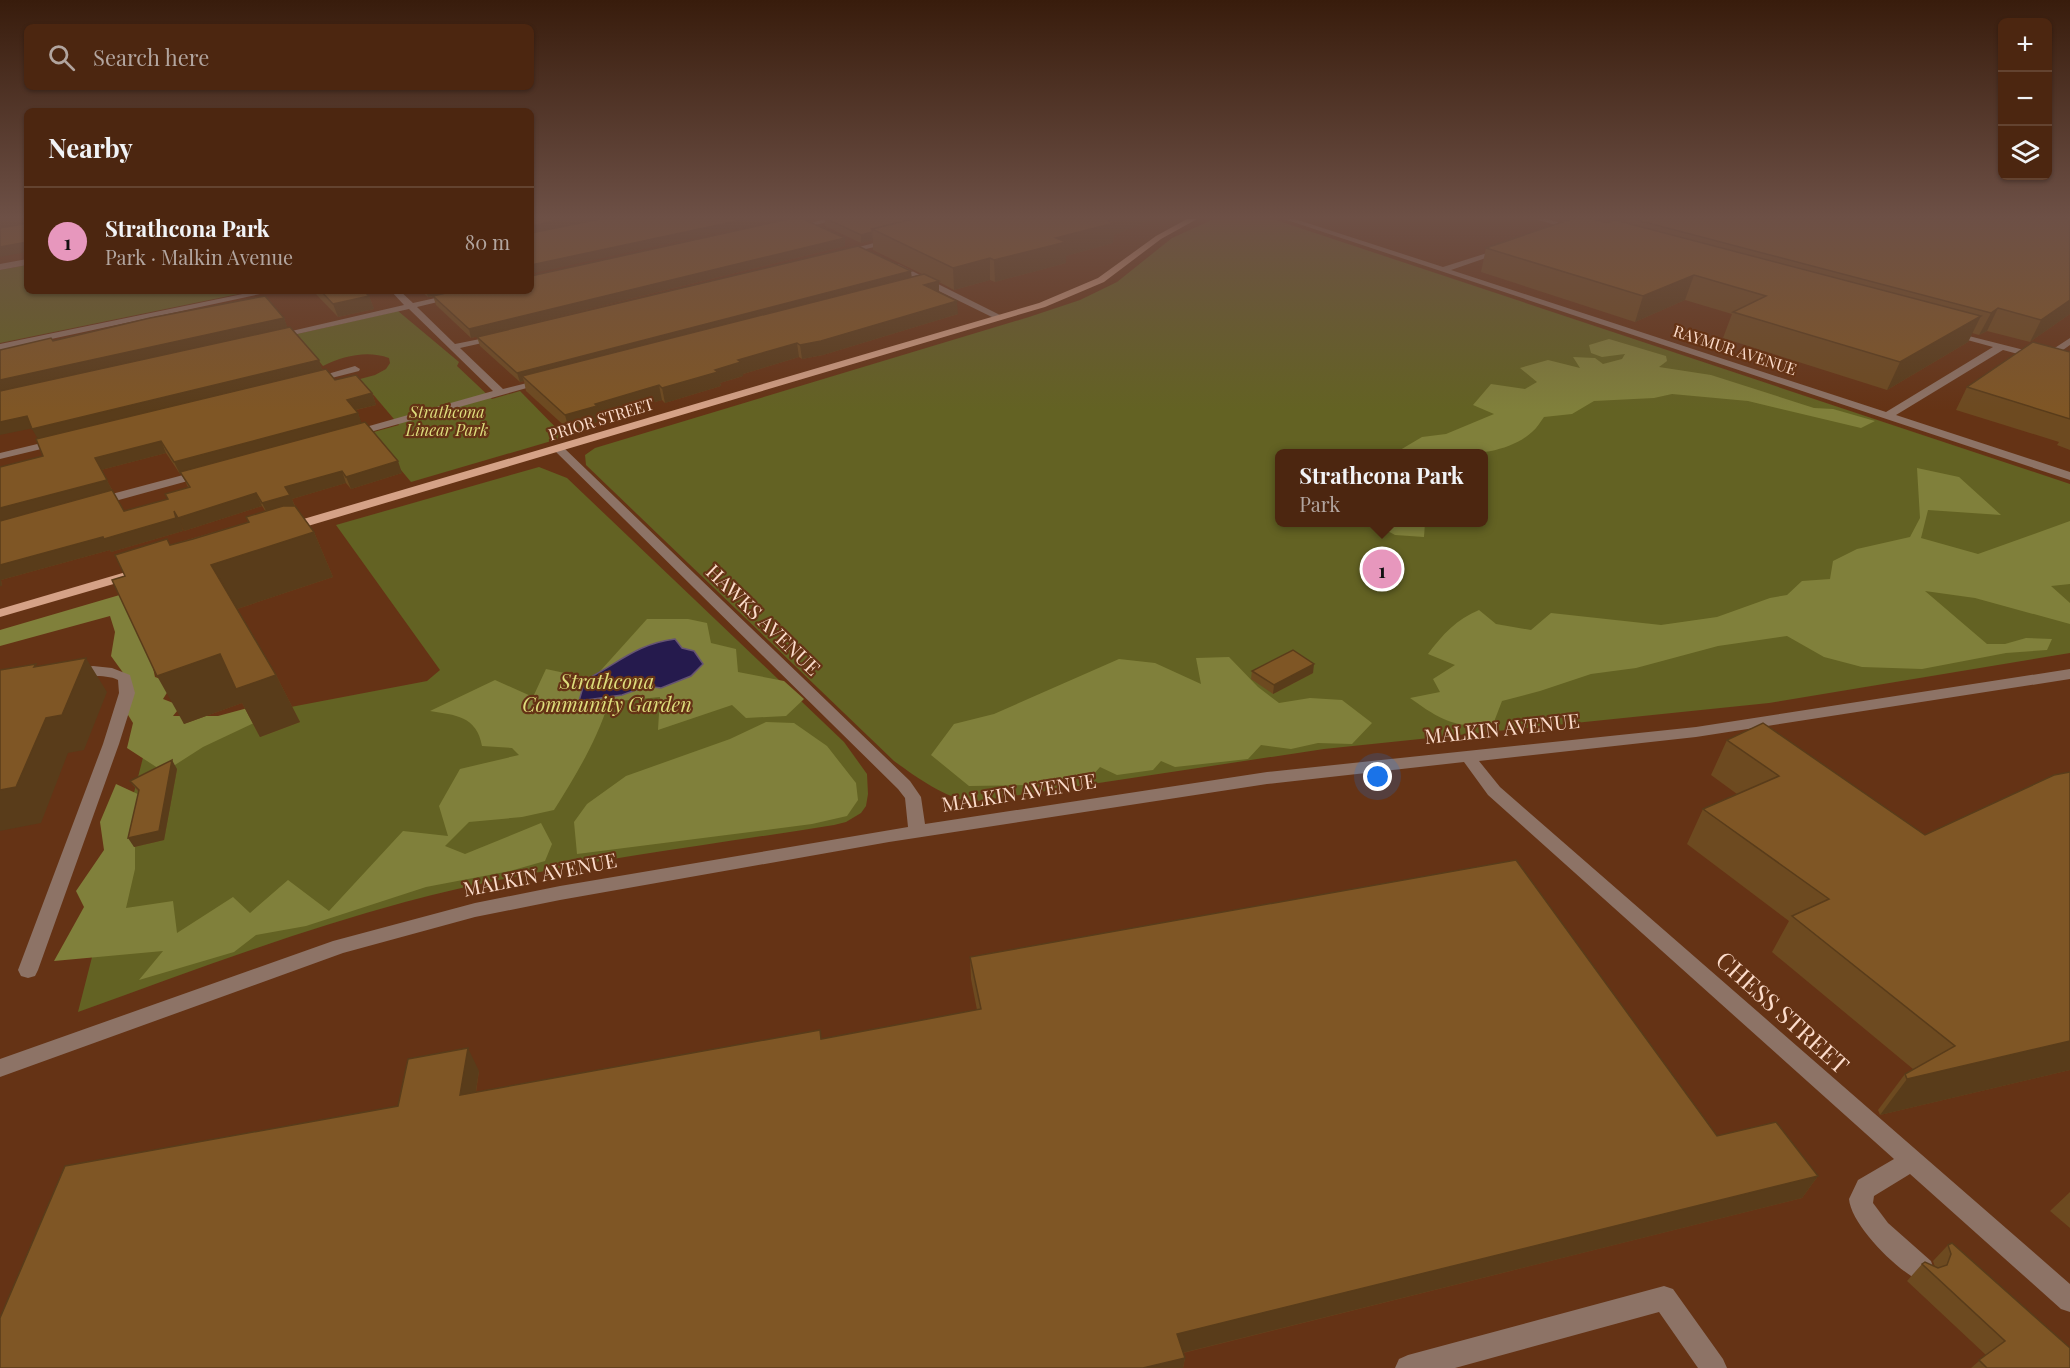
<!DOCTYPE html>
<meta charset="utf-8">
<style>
:root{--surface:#4c2610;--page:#56321e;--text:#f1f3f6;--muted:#b2a59f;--line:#634330;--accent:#e797bd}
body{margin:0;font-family:"Playfair Display",serif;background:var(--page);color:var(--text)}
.controls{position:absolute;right:18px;top:18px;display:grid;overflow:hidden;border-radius:9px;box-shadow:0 2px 4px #0004}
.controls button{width:54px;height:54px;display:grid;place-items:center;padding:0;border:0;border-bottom:2px solid var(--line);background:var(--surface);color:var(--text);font:30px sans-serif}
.you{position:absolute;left:1378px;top:777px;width:21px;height:21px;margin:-15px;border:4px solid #fff;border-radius:50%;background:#1a73e8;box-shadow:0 0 0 9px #1a73e833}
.badge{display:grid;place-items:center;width:39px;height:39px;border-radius:50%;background:var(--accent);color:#111;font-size:20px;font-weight:700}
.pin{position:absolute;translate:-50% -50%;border:3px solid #fff;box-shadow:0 2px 6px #0006}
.popup{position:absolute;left:1275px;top:449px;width:213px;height:78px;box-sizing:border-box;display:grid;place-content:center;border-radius:9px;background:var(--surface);filter:drop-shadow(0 2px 4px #0005);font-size:20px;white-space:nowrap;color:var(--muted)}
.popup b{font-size:22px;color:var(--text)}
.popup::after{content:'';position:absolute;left:50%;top:100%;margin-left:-12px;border:12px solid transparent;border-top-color:var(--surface)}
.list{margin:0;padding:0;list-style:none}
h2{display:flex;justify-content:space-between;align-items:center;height:78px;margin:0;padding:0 24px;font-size:26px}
h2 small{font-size:20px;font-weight:400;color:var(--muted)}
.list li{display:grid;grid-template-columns:39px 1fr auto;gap:18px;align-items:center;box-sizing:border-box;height:108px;padding:0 24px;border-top:2px solid var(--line)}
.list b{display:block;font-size:22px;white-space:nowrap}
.list p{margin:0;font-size:20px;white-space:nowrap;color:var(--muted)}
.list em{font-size:20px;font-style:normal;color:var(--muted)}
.icon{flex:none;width:33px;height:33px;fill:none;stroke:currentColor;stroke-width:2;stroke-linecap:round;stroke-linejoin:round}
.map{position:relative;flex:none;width:2070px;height:1368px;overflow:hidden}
.search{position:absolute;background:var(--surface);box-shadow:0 2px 4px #0004;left:24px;top:24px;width:510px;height:66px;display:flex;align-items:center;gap:15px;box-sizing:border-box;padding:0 21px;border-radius:9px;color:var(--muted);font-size:22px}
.panel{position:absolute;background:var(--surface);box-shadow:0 2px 4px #0004;left:24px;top:108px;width:510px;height:186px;border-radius:9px}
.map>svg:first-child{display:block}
.green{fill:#636223;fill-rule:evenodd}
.forest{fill:#80803b}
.water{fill:#251a4d;stroke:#665473;stroke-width:1.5}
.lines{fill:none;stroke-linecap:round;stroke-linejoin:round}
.minor{fill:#8d7366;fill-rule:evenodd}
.major{fill:#d5a287;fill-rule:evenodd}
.wall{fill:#6d4a20;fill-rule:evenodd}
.shaded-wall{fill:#593c1a}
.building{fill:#7f5625;stroke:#593c1a;stroke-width:1.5}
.labels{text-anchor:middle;stroke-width:4.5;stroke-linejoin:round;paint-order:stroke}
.far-street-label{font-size:16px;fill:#fcdccb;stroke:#653315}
.far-park-label{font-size:16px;font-style:italic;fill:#dede7c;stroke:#653315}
.street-label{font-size:20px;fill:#fcdccb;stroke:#653315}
.park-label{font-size:20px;font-style:italic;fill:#dede7c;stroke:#653315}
.near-street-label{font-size:24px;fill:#fcdccb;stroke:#653315}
</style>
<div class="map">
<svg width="2070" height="1368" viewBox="0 0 2070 1368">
<rect width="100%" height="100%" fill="#653315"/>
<g class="green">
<path d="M1214,219H1273L2070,484V653L1769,703L1324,749L972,802C945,798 916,777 894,761L586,465L585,455L595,448L1029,317L1080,300L1117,282L1172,238ZM1280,454H1484V522H1280Z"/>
<path d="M27,265V291H253L0,343V270Z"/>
<path d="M398,311L459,362L457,366L492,399L520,391L565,437L411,482L370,433L399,425L360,379L375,375L386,369L390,363L389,358C367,350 343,356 323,366L297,334Z"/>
<path d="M539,467L567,478L844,742L867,774L868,794L866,806L861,813L846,822L834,825C691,848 545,865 405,902C294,932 186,973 78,1012L149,734L427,681L440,670L336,525Z"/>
</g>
<g class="forest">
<path d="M1609,339L1666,356L1667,361L1659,367L1711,375L1814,408L1833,409L1875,421L1861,428L1748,401L1672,394L1654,398L1594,401L1572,414L1544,417C1540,422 1537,428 1532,432C1499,462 1437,454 1395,453L1422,437L1446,434L1494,414L1473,405L1491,384L1525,389L1537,382L1520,368L1548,360L1580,368L1573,357L1595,358L1603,364L1622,359L1625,354L1602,357L1591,353L1589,345Z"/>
<path d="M1917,468L1959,477L2001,515L1928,510L1921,538L1978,554L2070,521V584L2051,586L2070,603V624L1975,598L1925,591L1987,644H2005L2026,638L2052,639L2047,650L2006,653L1922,669L1862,667L1824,657L1787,636L1718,646L1636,668L1591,674L1540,691L1502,701L1492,727C1452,726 1442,721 1410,698L1440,692L1433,679L1455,665L1428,654C1442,635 1457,619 1479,610L1496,624L1531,630L1551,613L1661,625L1717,617L1770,598L1787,595L1802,581L1830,579L1833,561L1857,549L1910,537L1920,518Z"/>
<path d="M1373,523H1425L1424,537L1395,535Z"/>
<path d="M123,594L152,663L155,677L173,683L163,699L181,706L173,716H218L266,703L258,721L203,747L164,772L127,748L133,723L125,710L124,674L111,656L115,632L110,616L0,646V630Z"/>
<path d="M647,619H688L707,623L711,643L736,649L738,672L784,681L804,699L786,716L746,718L732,705L658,730L660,697L609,702C596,742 576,775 554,810L522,817L469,822L445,846L465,854L541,823L552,844L545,861L510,871L426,887L306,926L256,935L234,952L139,980L163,951L54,961L84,907L76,891L104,850L100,822L116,784L155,802L135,833V869L126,908L173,901L177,933L233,897L250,913L288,880L329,911L403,831L448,836L439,806L460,769L519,755L512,748L482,746C477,716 455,715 430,711L495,680L533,697L546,669L593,679Z"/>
<path d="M1229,657L1258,687L1279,703L1310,698L1342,700L1372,723L1352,744L1318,743L1291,749L1261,745L1248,759L1175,767L1161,761L1153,770L1117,775L1100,767L1092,776L1029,785L969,786L931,755L954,724L994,714L1119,659L1155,663L1201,684L1196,658Z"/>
<path d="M766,722L794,723L827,746L856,783L858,800L847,816L812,824L577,854L574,822L587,804L626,776L730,739Z"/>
</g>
<path class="water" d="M675,639L682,648L694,651L703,664L691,676L661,688L647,686L622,695L579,701L585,680C619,663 636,644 675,639Z"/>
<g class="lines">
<g class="minor">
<path d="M825,219H840L811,226L807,224Z"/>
<path d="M1284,219H1295L1443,267L1506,247V251L1451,270L1886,412L1993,347L1949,335V331L2044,355L2070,338V345L2053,357L2070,362V368L2003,350L1896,415L2070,472V480Z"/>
<path d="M1535,219H1547L1580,229L1576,231Z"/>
<path d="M893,238L897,240L896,242L844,254L840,252Z"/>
<path d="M27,259V265L0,270V264Z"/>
<path d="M892,264H898L1006,318L998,320L892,268Z"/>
<path d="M257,291H274L0,350V344Z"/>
<path d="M391,291H400L413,303L467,291H483L417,307L455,344L500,335V339L460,348L503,389L543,379L548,382L356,436H348V432L493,391L409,309L275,339L270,336L404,305Z"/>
<path d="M355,366L360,369L359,371L312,383L307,380Z"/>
<path d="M58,439L64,442L62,444L0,459V453Z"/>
<path d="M559,446L563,447L910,781L921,797L925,824L1267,772L1696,727L2070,669V679L1696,737L1479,761L1500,787L2070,1284V1312L2061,1309L1910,1174L1874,1196L1873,1203L1888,1223L1931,1261L1934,1270L1931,1279L1922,1282C1898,1272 1851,1225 1849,1199L1858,1180L1894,1159L1488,795L1464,762L1267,784L889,842L560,900L475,917L343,953L0,1077V1059L333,941L475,903L560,886L908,827L905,798L898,789L555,451L553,449Z"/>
<path d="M202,470L208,474L206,476L97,506L91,502L93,499Z"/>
<path d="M93,666L112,668L130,675L135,693L119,744L38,970L35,976L28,978L21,976L18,970L103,744L119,693L118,680C102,672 72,680 66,673L68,670Z"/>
<path d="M1664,1286L1673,1289L1723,1359L1727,1368H1698L1659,1312L1455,1368H1395L1399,1359L1408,1355Z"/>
</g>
<g class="major">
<path d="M1187,219H1197L1161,239L1104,282L1045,307L291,531L287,532L281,528L283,525L1039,303L1098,278L1156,236Z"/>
<path d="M143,567L148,568L150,571L148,574L0,617V609Z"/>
</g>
</g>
<g class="wall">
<path d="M825,219H1153L1114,235L1113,243L1066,256V263L995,282L990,280L954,290L939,282V292L958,314L823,355L802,359L799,357L743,374V376L720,383L721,386L665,403L662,400L600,418L601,421L569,430L526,391L524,381L520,382L480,346L477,337L911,271V277L922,274L873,250V240L861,243L825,226Z"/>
<path d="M1628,219H2070V314L2030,342L1987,331L1979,335L1972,333L1968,342L1887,390L1723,338L1732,314L1685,300L1635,322L1481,272L1486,248L1607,223H1627Z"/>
<path d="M845,246L471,338L436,305L433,296H436L428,297L421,291H531Z"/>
<path d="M313,291H364L369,296L374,309L338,317Z"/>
<path d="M284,318L287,327L323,370L335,380L372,393L376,405L356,410L358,413L361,423L402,473L351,489L346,483L292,499L295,506L314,532L333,577L237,609L276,675L300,722L260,737L242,703L184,724L125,576L170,545L248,522L246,517L266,512L262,506L184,531L181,523L183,531L111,552L110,550L1,580L2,586H0V467L43,456L38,439L53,341ZM166,453L180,474L181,473L188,487L168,499L124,511L101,470Z"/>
<path d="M2070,352V450L2057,445L2059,442L1956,410L1967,387Z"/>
<path d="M1252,671L1313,673L1273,694L1251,679Z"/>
<path d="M1727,740L1925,835L2070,772V1070L1880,1115L1878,1110L1905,1074L1913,1069L1772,952L1789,921L1687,844L1703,809L1737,794L1711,775Z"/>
<path d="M177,769L164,840L134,847L139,793L130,781Z"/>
<path d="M970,957L1717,1136L1818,1176L1802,1198L1183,1353L1185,1358L1183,1368H0L398,1106L479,1071L476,1092L821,1039L977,1010L971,979Z"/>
<path d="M2070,1192V1228L2050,1211Z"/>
<path d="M1948,1245L2070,1368H1971L1986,1355L1907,1281L1922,1264L1935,1267L1933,1261Z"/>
</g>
<g class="shaded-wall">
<path d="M6,219H24L27,225L0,230V220Z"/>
<path d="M563,219H601L531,234V226Z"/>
<path d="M746,219H782L531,274V265Z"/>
<path d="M1108,219H1153L1114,235L1113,243L1066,256V263L995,282L994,260Z"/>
<path d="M872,232L873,240L861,243V235Z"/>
<path d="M845,238V246L471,338L469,329Z"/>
<path d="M27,242V252L0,257V247Z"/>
<path d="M990,258V280L954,290L953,268Z"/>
<path d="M911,271L912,279L522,376L524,381L520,382L517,373Z"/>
<path d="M1694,275L1685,300L1635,322L1643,296Z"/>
<path d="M939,281V294L924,285Z"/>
<path d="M426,291H457L428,297Z"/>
<path d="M369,296L374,309L338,317L333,304Z"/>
<path d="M2070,300V314L2030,342L2041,320Z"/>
<path d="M957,301L958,314L823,355L802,359L800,345Z"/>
<path d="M1998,308L1987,331L1979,335L1991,313Z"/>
<path d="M1981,316L1968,342L1887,390L1900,362Z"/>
<path d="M284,318L288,329L0,393V380Z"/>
<path d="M797,343L799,357L743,374V376L720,383L721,386L665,403L662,388L738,360Z"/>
<path d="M319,360L323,372L39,441L32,429Z"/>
<path d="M659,385L662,400L600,418L601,421L569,430L565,415L595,404Z"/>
<path d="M372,393L376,405L351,411L347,400Z"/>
<path d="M358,413L362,424L180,474L174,462Z"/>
<path d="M27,416L34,428L0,435V422Z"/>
<path d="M161,441L166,453L101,470L95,458Z"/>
<path d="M398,461L402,473L351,489L346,477Z"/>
<path d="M342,471L346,483L292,499L295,507L268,515L262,503L285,487Z"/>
<path d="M107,480L113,492L0,523V508Z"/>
<path d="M256,493L262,506L184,531L178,518Z"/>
<path d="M174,511L181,523L183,531L111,552L110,550L1,580L2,586H0V565Z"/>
<path d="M314,532L333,577L234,610L211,565Z"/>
<path d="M220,654L276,675L300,722L260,737L242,703L184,724L157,676Z"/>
<path d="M86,658L107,692L84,750L68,753L41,823L0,831V790L46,718Z"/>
<path d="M1314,664L1313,673L1273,694L1274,685Z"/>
<path d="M172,760L177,769L164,840L134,847L128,838Z"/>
<path d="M2070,1041V1070L1880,1115L1907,1079Z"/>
<path d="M468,1048L479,1071L472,1117L460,1095Z"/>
<path d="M1818,1176L1802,1198L1174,1355L1177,1334Z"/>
<path d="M1185,1358L1183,1368H1143Z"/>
</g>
<g class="building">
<path d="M24,219H27V242L0,247V228L23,224Z"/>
<path d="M531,219H563L531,226Z"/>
<path d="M600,219H746L531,265V233Z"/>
<path d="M789,219H803L845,238L469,329L433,296L455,291H531V276Z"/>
<path d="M827,219H913L872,229V232L861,235Z"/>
<path d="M913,219H1114L1109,221L1114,223L1056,238L1066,242L994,260L990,258L953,268L872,229Z"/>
<path d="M1571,219H1593L1607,223L1615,220L1981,316L1900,362L1733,312L1766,296L1694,275L1643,296L1486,248Z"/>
<path d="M1633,219H2070V300L2041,320L1998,308L1991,313Z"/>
<path d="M858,246L911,271L517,373L477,337Z"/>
<path d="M924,274L939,281L924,285L957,301L821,341L800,345L797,343L738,360L741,362L715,370L718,372L662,388L659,385L595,404L597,406L565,415L522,376Z"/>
<path d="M321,291H364L369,296L333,304Z"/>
<path d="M265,296L284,318L0,380V350L51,338L53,341L150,318Z"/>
<path d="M290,327L319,360L32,429L27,416L0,422V391Z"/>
<path d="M2033,342L2070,352V419L1967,387Z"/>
<path d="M326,369L335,380L356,375L372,393L347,400L358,413L174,462L161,441L95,458L107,480L0,508V467L43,456L36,439Z"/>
<path d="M365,422L398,461L346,477L342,471L285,487L290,495L262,503L256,493L178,518L174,511L176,518L104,539L103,537L0,565V521L112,490L124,511L168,499L165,494L190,487L180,472Z"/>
<path d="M283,506H295L314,532L211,565L276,675L236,689L220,654L157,676L112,580L125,576L115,555L167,539L170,545L193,539L249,522L246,517Z"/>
<path d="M1293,650L1314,664L1274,685L1252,671Z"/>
<path d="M86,658L62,715L46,718L16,787L0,790V670L36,664L34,667Z"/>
<path d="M1763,723L1925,835L2054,775L2070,772V1041L1907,1079L1905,1074L1955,1046L1792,916L1829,899L1703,809L1779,776L1727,740Z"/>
<path d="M172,760L159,831L128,838L139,790L130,781Z"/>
<path d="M1516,860L1717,1136L1776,1122L1818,1176L1177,1334L1185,1358L1143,1368H0V1318L65,1166L398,1106L408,1059L468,1048L460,1095L820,1030L821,1039L981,1009L970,957Z"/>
<path d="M1952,1243L2070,1348V1368H1987L1979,1360L2005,1341L1922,1264L1925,1262L1938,1268L1947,1265L1951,1254L1948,1245Z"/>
</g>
<linearGradient id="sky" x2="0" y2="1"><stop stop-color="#381c0c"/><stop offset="0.53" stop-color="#6d5046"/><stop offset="1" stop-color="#6d5046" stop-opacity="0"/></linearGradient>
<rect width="2070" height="410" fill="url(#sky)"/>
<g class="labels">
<g class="far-street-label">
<text transform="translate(1735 350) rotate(18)" y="6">RAYMUR AVENUE</text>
<text transform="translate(601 419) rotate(-17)" y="6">PRIOR STREET</text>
</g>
<g class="far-park-label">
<text x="447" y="418">Strathcona<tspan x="447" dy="18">Linear Park</tspan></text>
</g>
<g class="street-label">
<text transform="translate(763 620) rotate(44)" y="7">HAWKS AVENUE</text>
<text transform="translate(1502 729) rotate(-6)" y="7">MALKIN AVENUE</text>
<text transform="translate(1019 793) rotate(-9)" y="7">MALKIN AVENUE</text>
<text transform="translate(540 875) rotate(-11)" y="7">MALKIN AVENUE</text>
</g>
<g class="park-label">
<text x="607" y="689">Strathcona<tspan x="607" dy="23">Community Garden</tspan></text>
</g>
<g class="near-street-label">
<text transform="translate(1782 1013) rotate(42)" y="8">CHESS STREET</text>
</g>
</g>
</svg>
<div class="controls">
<button>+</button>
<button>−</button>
<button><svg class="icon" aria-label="layers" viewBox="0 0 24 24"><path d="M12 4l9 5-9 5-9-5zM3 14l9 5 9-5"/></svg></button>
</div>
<div class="you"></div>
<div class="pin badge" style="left:1382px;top:569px">1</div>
<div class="popup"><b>Strathcona Park</b>Park</div>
<div class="search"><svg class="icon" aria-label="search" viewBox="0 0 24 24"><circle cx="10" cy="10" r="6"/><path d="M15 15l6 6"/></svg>Search here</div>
<section class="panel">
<h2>Nearby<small></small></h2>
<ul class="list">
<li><span class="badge">1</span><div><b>Strathcona Park</b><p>Park · Malkin Avenue</p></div><em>80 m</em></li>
</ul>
</section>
</div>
